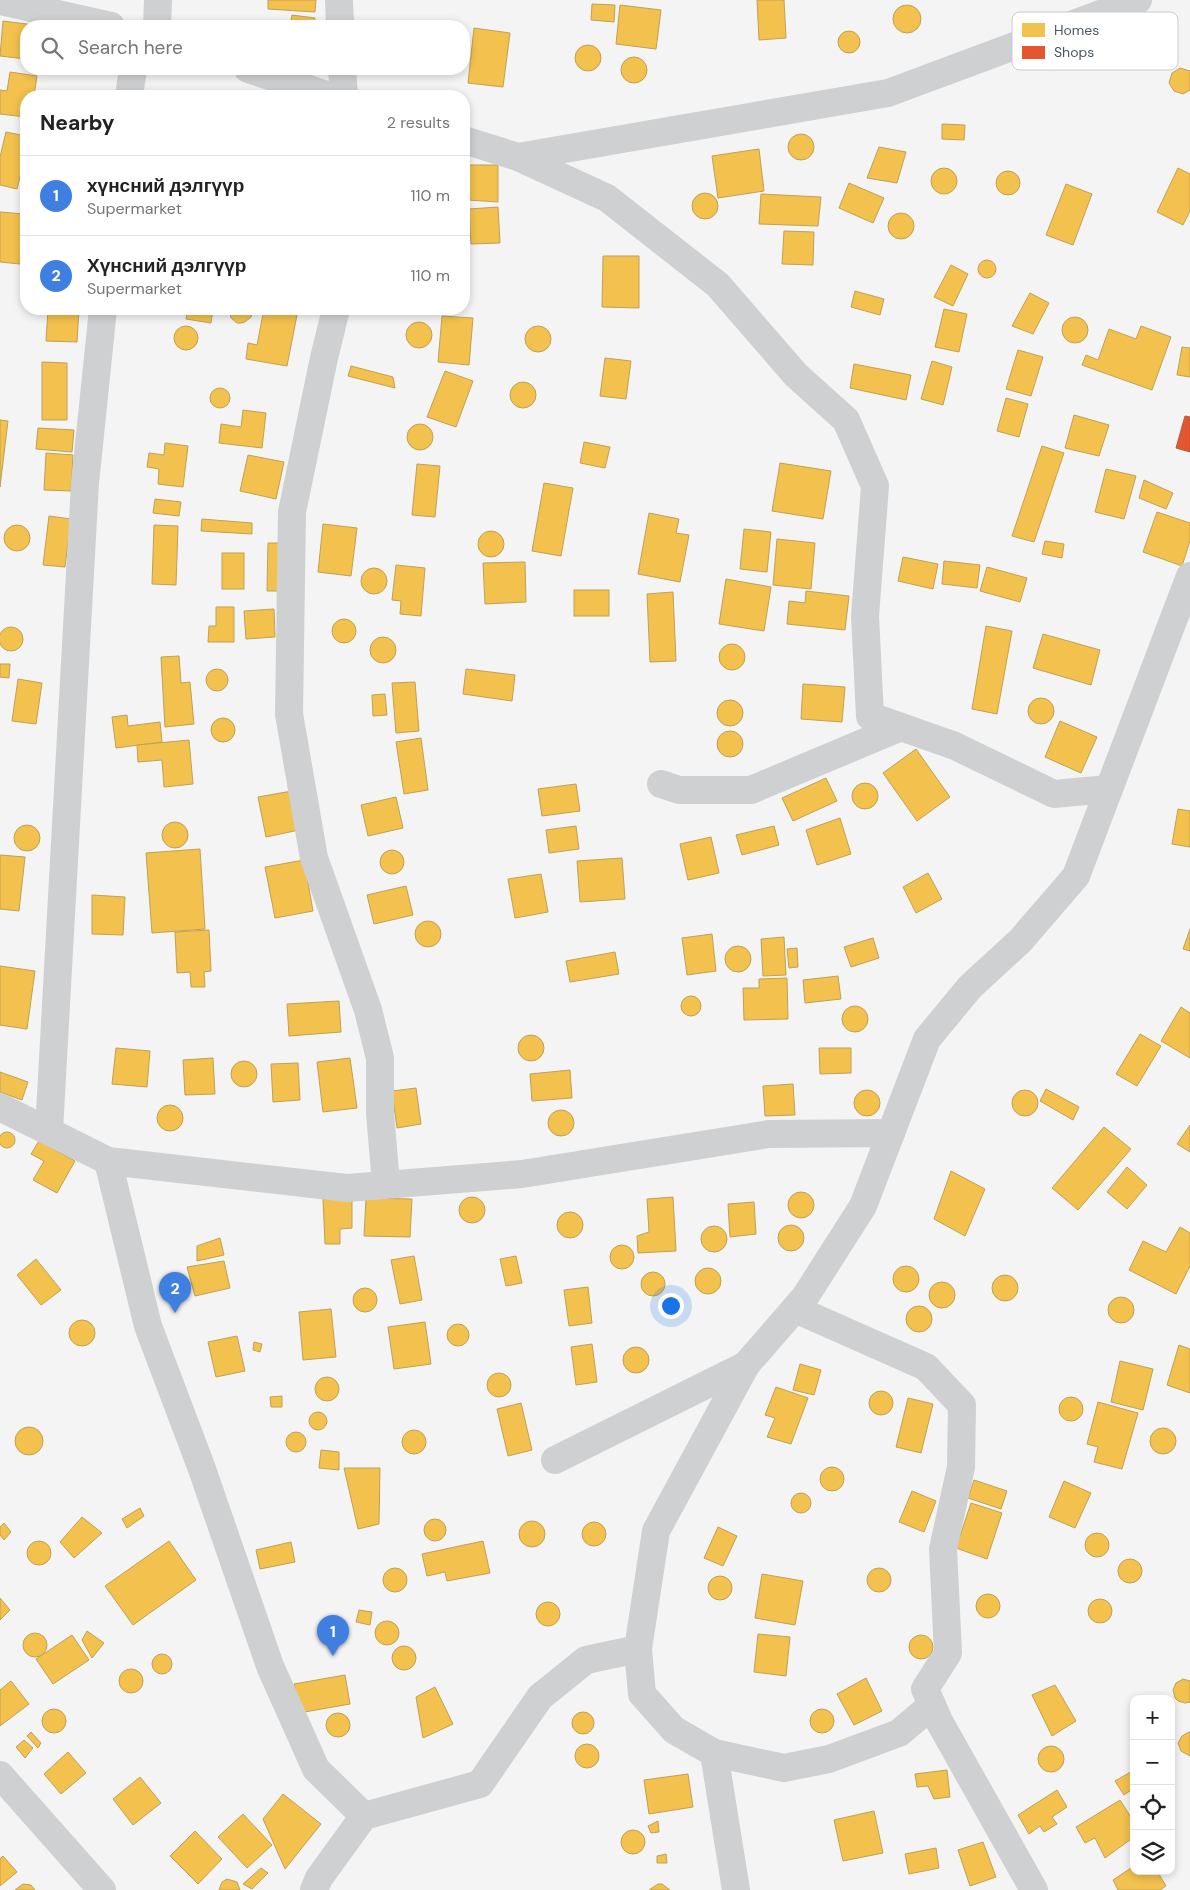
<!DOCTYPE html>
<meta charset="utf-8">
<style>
:root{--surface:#fff;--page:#f2f2f2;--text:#222;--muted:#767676;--line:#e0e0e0;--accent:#868d94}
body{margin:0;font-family:"DM Sans",sans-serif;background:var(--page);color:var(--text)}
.controls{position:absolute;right:15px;bottom:15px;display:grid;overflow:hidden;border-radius:10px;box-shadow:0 2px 8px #0003}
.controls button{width:45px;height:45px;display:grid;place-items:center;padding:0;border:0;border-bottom:1px solid var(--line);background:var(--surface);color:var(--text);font:25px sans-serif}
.you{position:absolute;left:670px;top:1305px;width:18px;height:18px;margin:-12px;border:4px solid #fff;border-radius:50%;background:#1a73e8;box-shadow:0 0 0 8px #1a73e833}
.badge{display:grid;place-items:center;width:32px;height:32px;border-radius:50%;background:var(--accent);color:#fff;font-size:16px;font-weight:700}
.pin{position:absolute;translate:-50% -41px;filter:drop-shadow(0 1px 2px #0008)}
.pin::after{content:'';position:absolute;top:26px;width:18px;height:15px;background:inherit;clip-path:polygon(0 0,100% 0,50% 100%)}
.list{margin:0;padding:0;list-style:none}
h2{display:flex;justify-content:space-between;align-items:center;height:65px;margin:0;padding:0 20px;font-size:21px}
h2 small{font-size:16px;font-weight:400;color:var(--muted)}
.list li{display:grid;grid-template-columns:32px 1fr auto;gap:15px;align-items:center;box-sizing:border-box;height:80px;padding:0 20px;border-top:1px solid var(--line)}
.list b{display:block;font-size:19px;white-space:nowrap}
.list p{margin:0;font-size:16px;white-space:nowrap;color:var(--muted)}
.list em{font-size:16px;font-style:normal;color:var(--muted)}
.icon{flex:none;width:28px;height:28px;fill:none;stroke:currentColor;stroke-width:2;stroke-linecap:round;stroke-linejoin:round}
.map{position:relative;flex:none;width:1190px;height:1890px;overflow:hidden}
.search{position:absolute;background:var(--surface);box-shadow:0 2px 8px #0003;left:20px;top:20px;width:450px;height:55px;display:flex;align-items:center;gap:12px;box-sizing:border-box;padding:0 18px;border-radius:20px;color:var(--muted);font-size:19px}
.panel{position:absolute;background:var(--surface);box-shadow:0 2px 8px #0003;left:20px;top:90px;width:450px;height:225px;border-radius:20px}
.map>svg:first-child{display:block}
.homes{fill:#f2c14e;stroke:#c0a154}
.shops{fill:#e4572e;stroke:#b6573d}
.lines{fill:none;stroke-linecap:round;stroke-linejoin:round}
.street{stroke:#ced0d2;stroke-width:28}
.key{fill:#fff;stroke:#c9ccd0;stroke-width:1}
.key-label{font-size:14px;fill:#4a5661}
</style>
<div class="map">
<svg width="1190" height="1890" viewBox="0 0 1190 1890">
<rect width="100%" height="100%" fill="#f4f4f4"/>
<g class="homes">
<path d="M268,0H316L315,12L268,9Z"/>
<path d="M757,0H784L786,38L759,40Z"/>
<path d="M592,4L615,5L614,22L591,20Z"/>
<path d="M620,5L661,10L656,49L616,44Z"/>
<circle cx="907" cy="19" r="14"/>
<path d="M292,15L315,18L314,26H290Z"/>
<path d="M3,21L43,26H26V59L0,56Z"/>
<path d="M474,28L510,33L503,87L468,83Z"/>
<circle cx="849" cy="42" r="11"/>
<circle cx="588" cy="58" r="13"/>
<circle cx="634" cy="70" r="13"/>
<path d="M1180,68L1190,71V90L1183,94L1174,91L1169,83L1172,73Z"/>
<path d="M10,72L37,76L34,96H26V117L0,114V90L7,91Z"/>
<path d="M942,124L965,125L964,140L942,139Z"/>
<path d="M6,132L26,136V152L17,189L0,185V157Z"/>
<circle cx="801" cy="147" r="13"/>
<path d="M879,147L906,152L897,183L867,178Z"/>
<path d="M759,149L764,191L718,198L712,156Z"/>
<path d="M467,165H498V202L468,200Z"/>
<path d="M1178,168L1190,174V211L1183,225L1157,212Z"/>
<circle cx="944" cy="181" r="13"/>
<circle cx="1008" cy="183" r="12"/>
<path d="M849,183L884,198L873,223L839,208Z"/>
<path d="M1066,184L1092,194L1073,245L1046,235Z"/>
<circle cx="705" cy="206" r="13"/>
<path d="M761,194L821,197L818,226L759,224Z"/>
<path d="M498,207L500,243L471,244L469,209Z"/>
<path d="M0,212L25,214L20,264L0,262Z"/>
<circle cx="901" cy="226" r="13"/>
<path d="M784,231L814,232L813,265L782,264Z"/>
<path d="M603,256H639V308L602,307Z"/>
<circle cx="987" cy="269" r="9"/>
<path d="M951,265L968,274L953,306L934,297Z"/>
<path d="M855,291L884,299L880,315L851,307Z"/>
<path d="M1030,293L1049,303L1033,334L1012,326Z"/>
<path d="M48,309H79L77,342L46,341Z"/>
<path d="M188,309H213L211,323L186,319Z"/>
<path d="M229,309H253V310L251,317L245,322L241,323H237L231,318Z"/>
<path d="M264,309L297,315L287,366L246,359L248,343L257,345Z"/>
<path d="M944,309L967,314L959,352L935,347Z"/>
<path d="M442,316L473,318L469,365L438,362Z"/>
<circle cx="1075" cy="330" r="13"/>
<circle cx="419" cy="335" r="13"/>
<circle cx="538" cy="339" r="13"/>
<path d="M1141,326L1171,337L1152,390L1082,365L1086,355L1098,360L1109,329L1136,339Z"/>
<circle cx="186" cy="338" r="12"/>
<path d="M1182,347L1190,348V377L1177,375Z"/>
<path d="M1018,350L1043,357L1031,396L1006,389Z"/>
<path d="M605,358L631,361L626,399L600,396Z"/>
<path d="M932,361L952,367L943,405L921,399Z"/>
<path d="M42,362L67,363V420H42Z"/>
<path d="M854,364L911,375L906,400L850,388Z"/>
<path d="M351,366L393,377L395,388L348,376Z"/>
<path d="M445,371L473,381L456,427L427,417Z"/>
<circle cx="523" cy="395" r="13"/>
<circle cx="220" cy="398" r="10"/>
<path d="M1006,398L1028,404L1019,437L997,431Z"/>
<path d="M243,410L266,413L262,448L219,443L221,424L241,427Z"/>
<path d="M1074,415L1109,425L1099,456L1065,448Z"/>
<path d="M0,420L8,421L0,487Z"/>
<circle cx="420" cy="437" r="13"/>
<path d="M38,428L74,430L72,452L36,449Z"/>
<path d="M584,442L610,447L605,468L580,463Z"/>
<path d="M165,443L188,446L183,487L158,484L159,469L147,467L149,453L164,455Z"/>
<path d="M1042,446L1064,453L1034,542L1012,536Z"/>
<path d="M46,453L73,455L71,491L44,490Z"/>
<path d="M248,455L284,462L276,499L240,491Z"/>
<path d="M780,463L831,471L823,519L772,511Z"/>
<path d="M417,464L440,466L435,517L412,515Z"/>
<path d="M1106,469L1136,476L1124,519L1095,512Z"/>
<path d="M1144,480L1173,493L1166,509L1139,498Z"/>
<path d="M544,483L573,488L561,556L532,551Z"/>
<path d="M155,499L181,502L179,516L153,513Z"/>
<path d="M1157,512L1190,523V541L1182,566L1143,552Z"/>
<path d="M649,513L679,519L676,533L689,535L680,582L638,574Z"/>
<path d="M49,516L71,519L65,567L43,565Z"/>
<path d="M202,519L252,523V534L201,531Z"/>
<path d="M323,524L357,528L351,576L318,572Z"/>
<path d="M154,525L178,526L176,585L152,584Z"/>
<circle cx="17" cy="538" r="13"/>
<path d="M744,529L771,532L767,572L740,569Z"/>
<circle cx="491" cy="544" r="13"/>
<path d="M777,539L815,543L811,589L773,585Z"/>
<path d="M1045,541L1064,544L1062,558L1042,554Z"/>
<path d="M268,543H280L279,591H267Z"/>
<rect x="222" y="553" width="22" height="36"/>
<path d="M903,557L938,564L933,589L898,581Z"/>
<path d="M944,561L980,565L977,588L942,584Z"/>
<path d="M525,562L526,602L485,604L483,563Z"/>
<path d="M396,565L425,568L421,616L400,614L401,601L392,600Z"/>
<path d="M987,567L1027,578L1020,602L980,591Z"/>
<circle cx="374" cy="581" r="13"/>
<path d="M726,579L771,587L764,631L719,624Z"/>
<rect x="574" y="590" width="35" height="26"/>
<path d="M806,591L849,596L845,630L787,624L789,601L805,603Z"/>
<path d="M673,592L676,661L650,662L647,594Z"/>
<path d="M216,607H234V642H208L209,626H216Z"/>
<path d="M274,609L275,637L246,639L244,611Z"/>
<circle cx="344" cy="631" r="12"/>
<path d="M986,626L1012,631L997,714L972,709Z"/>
<circle cx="11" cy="639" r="12"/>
<path d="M1043,634L1100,650L1091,685L1033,668Z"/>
<circle cx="383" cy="650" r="13"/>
<circle cx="732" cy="657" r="13"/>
<path d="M179,656L181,683L190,682L194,724L165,727L161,657Z"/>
<path d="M0,664H10L9,678L0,677Z"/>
<circle cx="217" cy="680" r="11"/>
<path d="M466,669L515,675L512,701L463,694Z"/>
<path d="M18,679L42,683L36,724L12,721Z"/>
<path d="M415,682L419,731L396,733L392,683Z"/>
<path d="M803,684L845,687L842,722L801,719Z"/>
<path d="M385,694L387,715L373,716L372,695Z"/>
<circle cx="1041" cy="711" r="13"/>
<circle cx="730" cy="713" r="13"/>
<path d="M127,715L128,726L160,722L162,742L116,748L112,717Z"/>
<circle cx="223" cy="730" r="12"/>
<path d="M1060,721L1097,737L1081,773L1045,757Z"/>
<circle cx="730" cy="744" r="13"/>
<path d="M421,738L428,790L404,794L396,742Z"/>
<path d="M189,740L193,784L164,787L162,760L138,762L137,745Z"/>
<path d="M916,749L950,797L917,821L883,773Z"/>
<path d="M826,778L837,801L793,821L782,798Z"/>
<circle cx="865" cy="796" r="13"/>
<path d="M576,784L580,811L542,816L538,789Z"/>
<path d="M292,791L299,830L266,837L258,797Z"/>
<path d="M396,797L403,828L368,836L361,805Z"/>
<path d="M1178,809L1190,811V847L1172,844Z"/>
<path d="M840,818L851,854L817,865L806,830Z"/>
<circle cx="175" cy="835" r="13"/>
<circle cx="27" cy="838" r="13"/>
<path d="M576,826L579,849L549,853L546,830Z"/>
<path d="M774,826L779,845L742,855L736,835Z"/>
<path d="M711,837L719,873L688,880L680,844Z"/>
<path d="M200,849L205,929L152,933L146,853Z"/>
<circle cx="392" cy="862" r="12"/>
<path d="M0,855L25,857L19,911L0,909Z"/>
<path d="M622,858L625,899L580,902L577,861Z"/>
<path d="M304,860L313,911L275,918L265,867Z"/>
<path d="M928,873L942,899L916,913L903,887Z"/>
<path d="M541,874L548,912L515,918L508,879Z"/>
<path d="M406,886L413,915L374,924L367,895Z"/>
<path d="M92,895L125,897L123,935L92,934Z"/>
<circle cx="428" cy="934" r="13"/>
<path d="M1190,929V951L1183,949Z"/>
<path d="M209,930L211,971L204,972L205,987H191L190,972L177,973L175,932Z"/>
<path d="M712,934L716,971L687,975L682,938Z"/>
<path d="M784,937L786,975L763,976L761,939Z"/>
<path d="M873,938L879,958L851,967L844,947Z"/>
<circle cx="738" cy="959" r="13"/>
<path d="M797,948L798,967L789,968L787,949Z"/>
<path d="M615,952L619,974L570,982L566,961Z"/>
<path d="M0,966L35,971L27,1029L0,1025Z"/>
<path d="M838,976L841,999L805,1003L803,980Z"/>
<path d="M787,978L788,1019L744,1020L743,988H759V979Z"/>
<circle cx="691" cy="1006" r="10"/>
<path d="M339,1001L341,1032L289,1036L287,1004Z"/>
<circle cx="855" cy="1019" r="13"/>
<path d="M1181,1007L1190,1013V1058L1161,1041Z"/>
<path d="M1140,1034L1161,1046L1137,1086L1116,1074Z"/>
<circle cx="531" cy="1048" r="13"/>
<path d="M116,1048L150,1051L147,1087L112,1084Z"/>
<path d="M819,1048H851V1073L820,1074Z"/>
<path d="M213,1058L215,1094L185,1095L183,1060Z"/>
<path d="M350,1058L357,1108L323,1112L317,1062Z"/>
<circle cx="244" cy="1074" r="13"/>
<path d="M298,1063L300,1100L273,1102L271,1064Z"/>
<path d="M570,1070L572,1098L532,1101L530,1074Z"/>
<path d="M0,1072L28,1082L22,1100L0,1092Z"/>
<path d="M793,1084L795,1115L765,1116L763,1086Z"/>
<path d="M416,1088L421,1124L397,1128L392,1091Z"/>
<path d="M1046,1089L1079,1107L1073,1120L1040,1101Z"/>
<circle cx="1025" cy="1103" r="13"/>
<circle cx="867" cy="1103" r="13"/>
<circle cx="170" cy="1118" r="13"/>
<circle cx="561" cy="1123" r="13"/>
<path d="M1190,1125V1152L1177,1144Z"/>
<path d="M1104,1127L1131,1149L1078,1210L1052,1188Z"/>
<circle cx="7" cy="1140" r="8"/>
<path d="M39,1141L75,1161L57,1193L33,1180L44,1161L31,1154Z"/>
<path d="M1127,1167L1147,1185L1127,1209L1107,1192Z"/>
<path d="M951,1171L985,1189L965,1236L934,1219Z"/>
<circle cx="801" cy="1205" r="13"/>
<path d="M673,1197L676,1251L638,1253L637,1236L649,1232L647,1199Z"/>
<circle cx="472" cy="1210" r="13"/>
<path d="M366,1198L412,1199L410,1237L364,1236Z"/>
<path d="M323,1199H352V1228L340,1229V1244H325Z"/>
<path d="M754,1202L756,1234L730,1237L728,1204Z"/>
<circle cx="570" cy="1225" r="13"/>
<circle cx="791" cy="1238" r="13"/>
<circle cx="714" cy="1239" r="13"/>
<path d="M1180,1227L1190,1233V1266L1176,1294L1129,1270L1143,1241L1166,1252Z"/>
<path d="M220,1238L224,1255L197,1261V1246Z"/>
<circle cx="622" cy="1257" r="12"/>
<path d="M414,1256L422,1300L400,1304L391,1260Z"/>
<path d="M516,1256L522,1283L506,1286L500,1259Z"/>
<path d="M36,1259L61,1290L41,1305L17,1275Z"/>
<path d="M224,1261L230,1288L195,1296L187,1267Z"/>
<circle cx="906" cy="1279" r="13"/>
<circle cx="708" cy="1281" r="13"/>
<circle cx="653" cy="1284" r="12"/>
<circle cx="1005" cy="1288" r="13"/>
<circle cx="942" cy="1295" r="13"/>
<path d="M588,1287L592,1323L569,1326L564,1290Z"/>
<circle cx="365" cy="1300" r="12"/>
<circle cx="1121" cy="1310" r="13"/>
<circle cx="919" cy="1319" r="13"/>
<path d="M331,1309L336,1357L303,1360L299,1312Z"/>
<circle cx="82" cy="1333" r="13"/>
<path d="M425,1322L431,1364L394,1369L388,1327Z"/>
<circle cx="458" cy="1335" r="11"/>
<path d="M237,1336L245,1371L216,1377L208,1342Z"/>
<path d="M254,1342L262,1344L260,1352L253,1350Z"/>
<path d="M592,1344L597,1382L576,1385L571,1347Z"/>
<path d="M1179,1345L1190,1349V1393L1167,1385Z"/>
<circle cx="636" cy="1360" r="13"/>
<path d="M1120,1361L1153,1369L1143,1410L1111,1402Z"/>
<path d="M800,1364L821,1370L814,1395L793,1390Z"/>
<circle cx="499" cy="1385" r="12"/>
<circle cx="327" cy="1389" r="12"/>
<path d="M776,1387L808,1398L791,1444L767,1437L775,1418L765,1415Z"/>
<circle cx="881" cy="1403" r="12"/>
<path d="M282,1396V1407H271L270,1397Z"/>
<circle cx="1071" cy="1409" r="12"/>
<path d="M908,1398L933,1404L921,1453L896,1447Z"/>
<path d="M1098,1402L1138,1413L1122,1469L1094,1462L1098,1447L1087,1444Z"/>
<path d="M521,1403L532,1450L508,1456L497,1409Z"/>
<circle cx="318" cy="1421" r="9"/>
<circle cx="29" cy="1441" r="14"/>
<circle cx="1163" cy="1441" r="13"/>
<circle cx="414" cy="1442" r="12"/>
<circle cx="296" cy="1442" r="10"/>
<path d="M321,1450L339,1452V1470L319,1468Z"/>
<circle cx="832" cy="1479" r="12"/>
<path d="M344,1468H380L379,1524L358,1529Z"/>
<path d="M974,1480L1007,1491L1001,1509L968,1498Z"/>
<path d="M1064,1481L1091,1493L1075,1528L1049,1517Z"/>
<path d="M912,1491L936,1501L924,1532L899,1522Z"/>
<circle cx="801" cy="1503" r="10"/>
<path d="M971,1503L1002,1513L987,1559L956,1548Z"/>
<path d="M140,1508L144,1516L127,1528L122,1519Z"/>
<path d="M82,1517L102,1533L74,1558L60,1542Z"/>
<circle cx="435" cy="1530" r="11"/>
<circle cx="532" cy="1534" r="13"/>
<circle cx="594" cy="1534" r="12"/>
<path d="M4,1523L11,1532L4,1540L0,1535V1527Z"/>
<path d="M718,1527L737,1536L723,1566L704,1558Z"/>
<circle cx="1097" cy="1545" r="12"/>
<path d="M169,1541L196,1580L133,1625L105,1586Z"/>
<path d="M483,1541L490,1573L447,1581L445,1572L427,1576L422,1554Z"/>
<circle cx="39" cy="1553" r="12"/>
<path d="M291,1542L295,1562L260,1569L256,1550Z"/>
<circle cx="1130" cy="1571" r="12"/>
<circle cx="395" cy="1580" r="12"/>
<circle cx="879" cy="1580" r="12"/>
<path d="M762,1574L803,1581L795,1625L755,1618Z"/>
<circle cx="720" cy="1588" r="12"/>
<circle cx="988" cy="1606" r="12"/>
<path d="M0,1598L10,1610L0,1620Z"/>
<circle cx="1100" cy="1611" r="12"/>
<circle cx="548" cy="1614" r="12"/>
<path d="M359,1610L372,1612L370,1625L356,1622Z"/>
<circle cx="387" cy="1633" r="12"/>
<path d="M87,1631L104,1643L92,1658L82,1640Z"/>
<circle cx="35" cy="1645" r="12"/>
<path d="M758,1634L790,1637L786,1676L754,1672Z"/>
<path d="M72,1635L89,1660L53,1684L36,1659Z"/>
<circle cx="921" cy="1647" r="12"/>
<circle cx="404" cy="1658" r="12"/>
<circle cx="162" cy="1664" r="10"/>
<circle cx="131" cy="1681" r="12"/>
<path d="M345,1675L350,1704L299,1713L294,1684Z"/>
<path d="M866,1678L882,1711L854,1725L837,1694Z"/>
<path d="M1183,1679L1190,1681V1702L1185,1703L1178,1701L1175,1698L1173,1690L1176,1683Z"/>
<path d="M11,1681L29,1704L0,1726V1690Z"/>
<path d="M1055,1685L1076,1721L1052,1736L1032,1695Z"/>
<path d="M435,1687L453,1724L423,1738L416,1697Z"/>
<circle cx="822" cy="1721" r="12"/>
<circle cx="54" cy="1721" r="12"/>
<circle cx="583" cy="1723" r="11"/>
<circle cx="338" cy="1725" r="12"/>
<path d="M31,1732L41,1743L38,1748L27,1736Z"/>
<path d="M1189,1732H1190V1756L1181,1751L1178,1743L1182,1736Z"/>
<path d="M24,1740L33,1748L25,1758L16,1747Z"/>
<circle cx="587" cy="1756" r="12"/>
<circle cx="1051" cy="1759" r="13"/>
<path d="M68,1752L86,1773L61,1794L44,1774Z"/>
<path d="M947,1770L950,1797L934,1799L928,1786L917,1787L915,1774Z"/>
<path d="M1134,1770V1788L1124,1795L1115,1781Z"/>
<path d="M688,1774L693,1807L649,1814L644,1780Z"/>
<path d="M140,1777L161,1803L133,1825L113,1799Z"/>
<path d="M1057,1790L1067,1807L1052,1817L1057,1824L1044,1832L1040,1826L1029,1834L1018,1815Z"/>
<path d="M283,1794L321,1824L285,1869L263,1819Z"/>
<path d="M1120,1800L1134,1822V1837L1105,1858L1095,1838L1085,1843L1076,1827Z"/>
<path d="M874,1811L883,1853L843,1861L834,1820Z"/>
<path d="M243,1814L272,1845L247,1868L218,1837Z"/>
<path d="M658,1821L659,1832L651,1833L648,1826Z"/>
<circle cx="633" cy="1842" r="12"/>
<path d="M195,1831L222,1859L198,1884L170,1856Z"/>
<path d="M983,1842L996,1877L970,1886L958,1850Z"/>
<path d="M936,1848L939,1868L909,1874L905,1854Z"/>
<path d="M666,1854L667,1863H657V1856Z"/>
<path d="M3,1856L17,1872L0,1886V1859Z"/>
<path d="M1134,1866V1871H1157L1166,1886L1160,1890H1118L1113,1880Z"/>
<path d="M261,1868L268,1873L252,1889L243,1884Z"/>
<path d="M227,1879L237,1882L240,1890H219L222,1882Z"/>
<path d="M23,1884L31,1885L35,1890H15Z"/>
<path d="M658,1884H662L670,1890H649Z"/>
</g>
<path class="shops" d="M1185,416L1190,417V452L1176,448Z"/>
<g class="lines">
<g class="street">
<path d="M339,0L340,26"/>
<path d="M0,1L111,26"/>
<path d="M157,26L158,0"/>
<path d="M248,69L330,96"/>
<path d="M342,69L344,96"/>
<path d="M129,96L133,69"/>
<path d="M464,140L518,157L607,198L718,285L796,375L846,420L875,486L865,616L870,716L955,746L1054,794L1108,789"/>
<path d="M518,157L888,93L1138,0"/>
<path d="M336,309L324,358L292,512L289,714L314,858L368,1010L380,1058V1113L386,1184"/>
<path d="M661,784L679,790H751L901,727"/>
<path d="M0,1107L108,1161L347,1188L522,1174L769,1134L891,1133"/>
<path d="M49,1131L85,483L103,309"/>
<path d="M108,1161L148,1326L202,1469L270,1666L316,1769L364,1816"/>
<path d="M795,1309L926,1367L962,1405L961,1467L943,1549L948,1653L925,1689L939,1721L1034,1890"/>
<path d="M555,1460L746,1365"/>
<path d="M638,1649L642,1694L674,1730L714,1753L784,1768L829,1759L899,1733L932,1705"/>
<path d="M714,1753L736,1890"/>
<path d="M0,1775L102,1890"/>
<path d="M314,1890L319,1878L364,1816L480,1784L540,1697L586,1660L638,1649L656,1531L746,1365L805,1297L863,1206L927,1039L970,987L1021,940L1076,876L1190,576"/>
</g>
</g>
<rect x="1012" y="12" width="166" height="58" rx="8" class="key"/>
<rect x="1022" y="23" width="23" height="14" fill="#f2c14e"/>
<rect x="1022" y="46" width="23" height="13" fill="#e4572e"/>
<g class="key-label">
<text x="1054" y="35">Homes</text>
<text x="1054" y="57">Shops</text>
</g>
</svg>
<div class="controls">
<button>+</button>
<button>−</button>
<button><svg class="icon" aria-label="locate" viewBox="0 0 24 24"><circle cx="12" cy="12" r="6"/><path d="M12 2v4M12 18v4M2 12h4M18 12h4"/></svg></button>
<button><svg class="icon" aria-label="layers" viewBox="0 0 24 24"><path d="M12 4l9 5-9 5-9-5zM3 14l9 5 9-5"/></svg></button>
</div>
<div class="you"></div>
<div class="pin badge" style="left:333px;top:1656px;background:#3f7fe0">1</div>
<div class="pin badge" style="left:175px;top:1313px;background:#3f7fe0">2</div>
<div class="search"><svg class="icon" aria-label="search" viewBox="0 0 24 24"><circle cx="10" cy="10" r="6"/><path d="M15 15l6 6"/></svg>Search here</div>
<section class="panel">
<h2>Nearby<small>2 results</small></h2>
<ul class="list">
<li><span class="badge" style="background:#3f7fe0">1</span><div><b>хүнсний дэлгүүр</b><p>Supermarket</p></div><em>110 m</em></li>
<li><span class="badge" style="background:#3f7fe0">2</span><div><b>Хүнсний дэлгүүр</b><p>Supermarket</p></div><em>110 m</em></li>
</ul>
</section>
</div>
